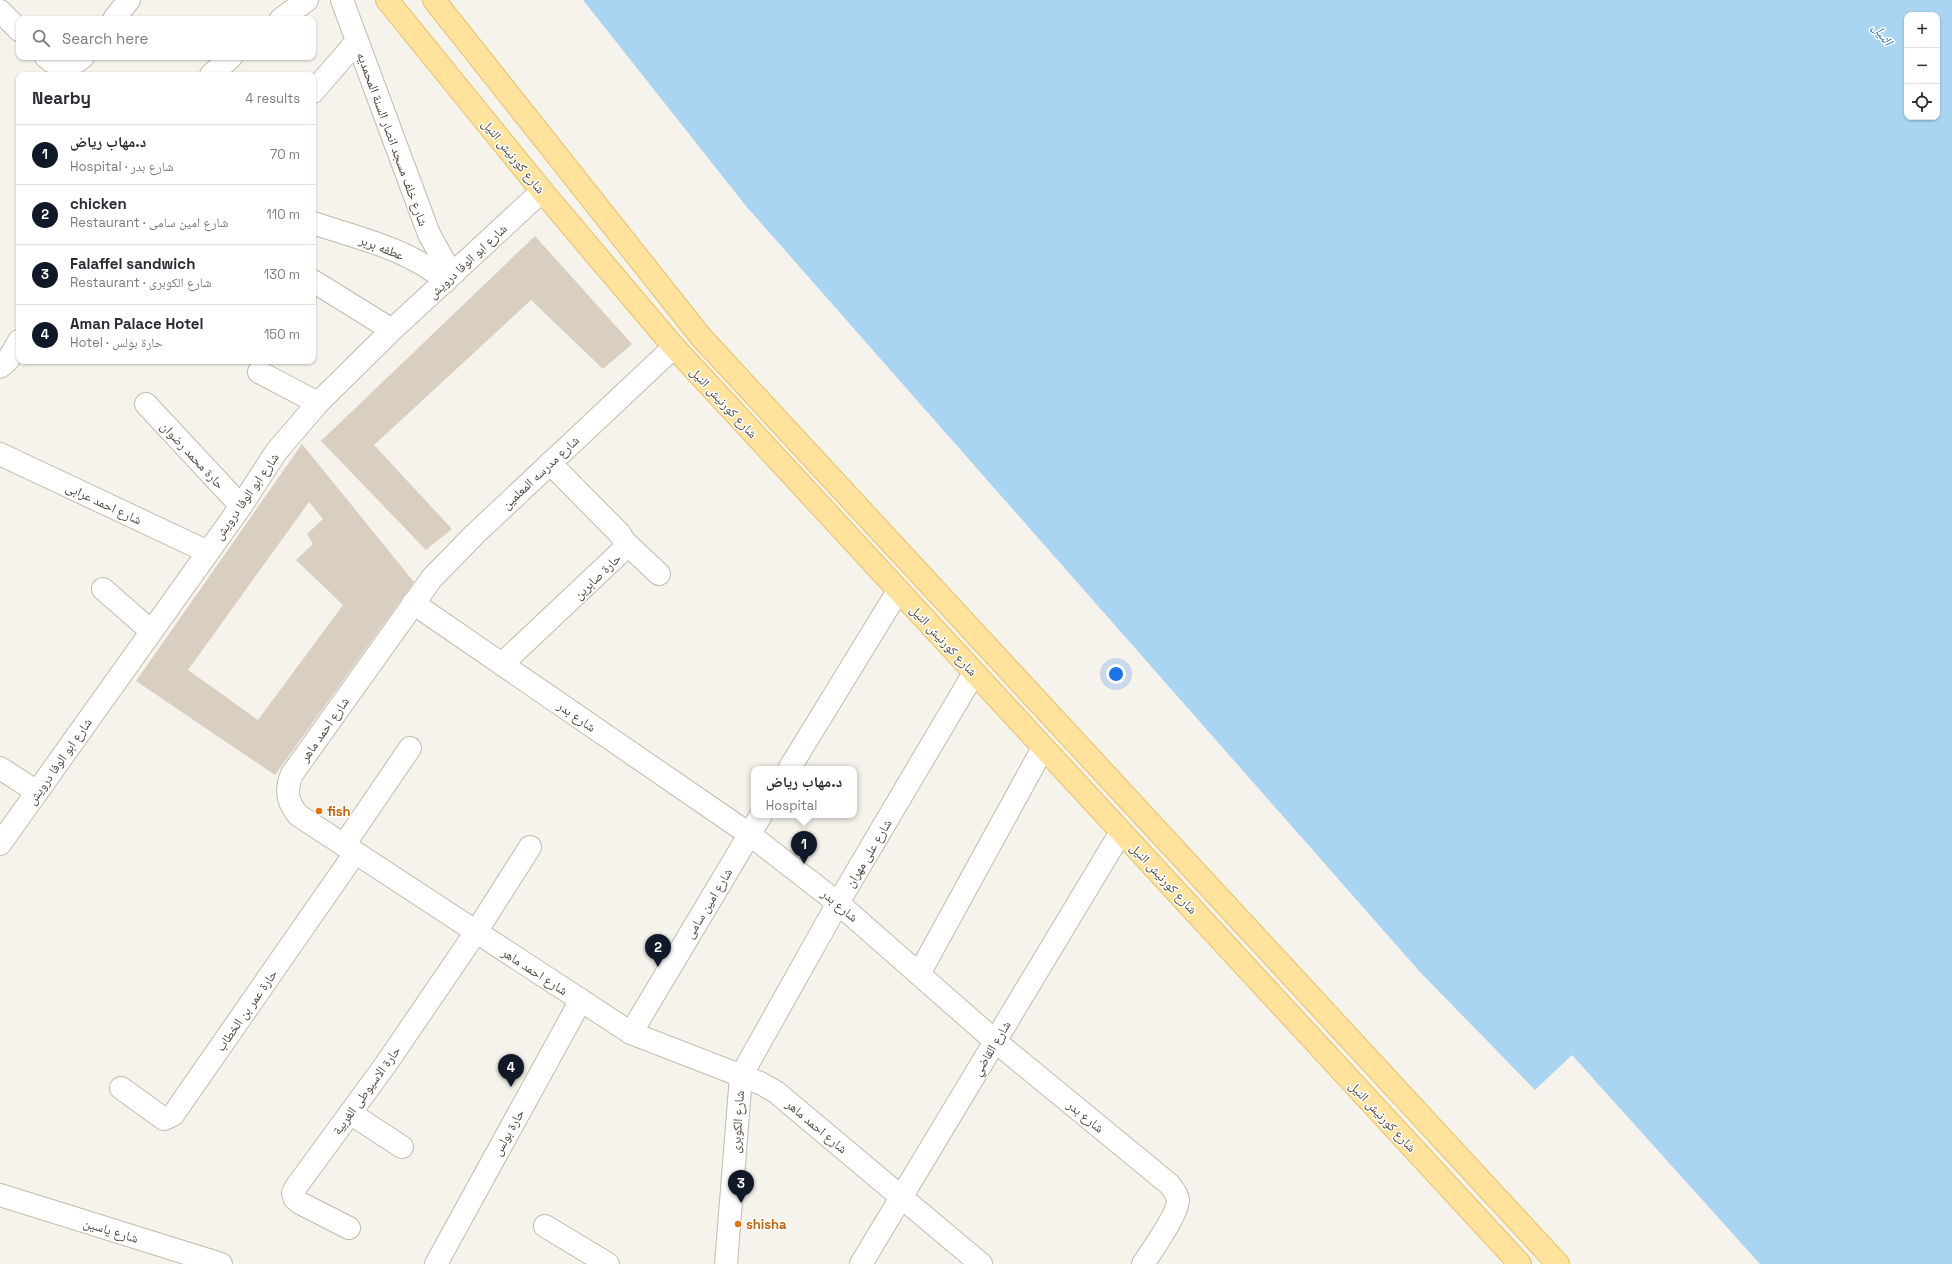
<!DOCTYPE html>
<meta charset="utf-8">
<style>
:root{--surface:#fff;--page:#f7f7f7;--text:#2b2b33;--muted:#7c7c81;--line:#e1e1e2;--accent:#111827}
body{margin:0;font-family:"Space Grotesk","Noto Naskh Arabic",sans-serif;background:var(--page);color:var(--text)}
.controls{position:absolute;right:12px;top:12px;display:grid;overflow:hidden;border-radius:8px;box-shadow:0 1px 3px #0004}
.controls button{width:36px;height:36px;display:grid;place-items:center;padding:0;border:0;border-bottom:1px solid var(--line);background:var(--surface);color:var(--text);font:20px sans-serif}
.you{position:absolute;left:1116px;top:674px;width:14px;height:14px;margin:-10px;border:3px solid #fff;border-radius:50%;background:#1a73e8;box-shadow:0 0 0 6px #1a73e833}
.badge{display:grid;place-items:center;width:26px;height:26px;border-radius:50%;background:var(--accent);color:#fff;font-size:13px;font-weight:700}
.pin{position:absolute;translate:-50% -33px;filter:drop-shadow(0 1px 2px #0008)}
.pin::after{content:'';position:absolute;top:21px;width:14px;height:12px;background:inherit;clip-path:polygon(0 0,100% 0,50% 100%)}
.popup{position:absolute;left:751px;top:766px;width:106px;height:52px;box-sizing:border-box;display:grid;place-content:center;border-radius:8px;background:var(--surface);filter:drop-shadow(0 1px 3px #0005);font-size:13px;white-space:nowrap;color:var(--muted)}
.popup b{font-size:15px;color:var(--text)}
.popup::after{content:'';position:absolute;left:50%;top:100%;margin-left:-8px;border:8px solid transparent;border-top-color:var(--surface)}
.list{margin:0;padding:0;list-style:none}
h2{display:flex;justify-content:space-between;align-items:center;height:52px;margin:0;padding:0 16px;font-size:17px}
h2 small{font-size:13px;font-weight:400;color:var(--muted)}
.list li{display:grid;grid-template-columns:26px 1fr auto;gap:12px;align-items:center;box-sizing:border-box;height:60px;padding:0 16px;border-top:1px solid var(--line)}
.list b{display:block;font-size:15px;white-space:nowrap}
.list p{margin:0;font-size:13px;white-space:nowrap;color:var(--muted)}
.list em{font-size:13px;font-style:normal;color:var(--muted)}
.icon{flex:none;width:22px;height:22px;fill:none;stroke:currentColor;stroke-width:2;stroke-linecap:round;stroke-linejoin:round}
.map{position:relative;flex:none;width:1952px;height:1264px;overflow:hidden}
.search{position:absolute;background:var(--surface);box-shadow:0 1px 3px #0004;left:16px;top:16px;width:300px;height:44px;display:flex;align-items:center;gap:10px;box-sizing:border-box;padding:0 14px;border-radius:8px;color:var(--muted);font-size:15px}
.panel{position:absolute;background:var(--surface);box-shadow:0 1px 3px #0004;left:16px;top:72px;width:300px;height:292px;border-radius:8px}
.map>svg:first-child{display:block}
.water{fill:#a9d4f2;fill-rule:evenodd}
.building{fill:#d8cfc1;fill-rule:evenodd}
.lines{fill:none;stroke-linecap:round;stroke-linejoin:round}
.minor-casing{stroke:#c2bbae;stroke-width:24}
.major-casing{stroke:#e6c16a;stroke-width:24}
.minor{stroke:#fff;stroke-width:22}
.major{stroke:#ffe39c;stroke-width:22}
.food-dot{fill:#e8710a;stroke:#fff;stroke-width:1.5}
.labels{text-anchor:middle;stroke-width:3;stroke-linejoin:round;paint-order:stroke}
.street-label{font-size:13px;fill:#4b4439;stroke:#fff}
.food-label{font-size:13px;font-weight:bold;fill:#c56008;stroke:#fff;text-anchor:start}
.water-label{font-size:14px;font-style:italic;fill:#2e7ab2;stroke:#fff}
</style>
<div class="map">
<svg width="1952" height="1264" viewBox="0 0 1952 1264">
<rect width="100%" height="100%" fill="#f6f3ec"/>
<path class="water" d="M583,0H1952V1264H1760L1572,1055L1535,1090L1420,972L746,206ZM1907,15H1937V117H1907Z"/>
<g class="building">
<path d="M535,236L632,344L603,369L531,300L374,445L452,529L426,550L321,441Z"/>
<path d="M302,444L414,582L275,775L136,681ZM309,502L323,519L307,534L313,544L296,560L343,605L258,720L188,670Z"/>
</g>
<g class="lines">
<defs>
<g id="minor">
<path d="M342,0L429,234L444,261L454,273"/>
<path d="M0,11L19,30"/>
<path d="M114,19L129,0"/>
<path d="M281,19L307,0"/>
<path d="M46,57C60,70 69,68 83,57"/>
<path d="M211,75L231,57"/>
<path d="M313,92L357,41"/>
<path d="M313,223C358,238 409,249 446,281"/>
<path d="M313,281L392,330"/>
<path d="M674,347L475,534L432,578L292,774C285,790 287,802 298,815L631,1033L760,1083L776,1092L981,1264"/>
<path d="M0,367L8,360L19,341"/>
<path d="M259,372L318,403"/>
<path d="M146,404L241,506"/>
<path d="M0,454L208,552"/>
<path d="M624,541L659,574"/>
<path d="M103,589L151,631"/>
<path d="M413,603L749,834L838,903L995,1041L1169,1184C1173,1189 1177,1193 1178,1200C1179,1212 1151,1252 1143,1264"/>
<path d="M502,664L624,549V541L620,534L550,463"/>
<path d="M0,768L37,792"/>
<path d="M789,769L898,591"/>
<path d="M0,844L241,506L276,452L318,403L392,330L542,191"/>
<path d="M344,845L410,748"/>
<path d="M919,974L1043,748"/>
<path d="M631,1033L761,815"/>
<path d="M121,1088L164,1119L173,1115L355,853"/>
<path d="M350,1113L402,1147"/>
<path d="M0,1195L221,1264"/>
<path d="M545,1226L608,1264"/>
<path d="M349,1228L300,1203L295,1199L293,1193L296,1187L386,1064L476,932L530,847"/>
<path d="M436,1264L581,1000"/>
<path d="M726,1264L741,1076L838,903L974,673"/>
<path d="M861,1264L1121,832"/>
</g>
<g id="major">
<path d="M387,0L542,191L674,347L1520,1264"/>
<path d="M434,0L701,337L1558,1264"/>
</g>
</defs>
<use href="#minor" class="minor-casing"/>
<use href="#major" class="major-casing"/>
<use href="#minor" class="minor"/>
<use href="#major" class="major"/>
</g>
<g class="food-dot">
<circle cx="319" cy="811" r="4"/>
<circle cx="738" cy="1224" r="4"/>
</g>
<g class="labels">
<g class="street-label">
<text transform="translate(393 139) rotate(70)" y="5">شارع خلف مسجد انصار السنة المحمديه</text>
<text transform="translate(514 156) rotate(51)" y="5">شارع كورنيش النيل</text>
<text transform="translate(382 247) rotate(21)" y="5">عطفه بربر</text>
<text transform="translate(467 261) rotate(-43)" y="5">شارع ابو الوفا درويش</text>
<text transform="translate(724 402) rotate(47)" y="5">شارع كورنيش النيل</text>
<text transform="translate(193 455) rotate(47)" y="5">حارة محمد رضوان</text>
<text transform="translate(540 472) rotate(-43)" y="5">شارع مدرسه المعلمين</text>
<text transform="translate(246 496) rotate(-55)" y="5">شارع ابو الوفا درويش</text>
<text transform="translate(104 503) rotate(25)" y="5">شارع احمد عرابى</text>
<text transform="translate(597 576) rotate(-44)" y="5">حارة صابرين</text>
<text transform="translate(944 640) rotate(47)" y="5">شارع كورنيش النيل</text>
<text transform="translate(577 716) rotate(35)" y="5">شارع بدر</text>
<text transform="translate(324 729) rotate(-55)" y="5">شارع احمد ماهر</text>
<text transform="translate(59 761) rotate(-55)" y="5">شارع ابو الوفا درويش</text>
<text transform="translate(868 853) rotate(-59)" y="5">شارع على مهران</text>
<text transform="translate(1164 878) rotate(47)" y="5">شارع كورنيش النيل</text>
<text transform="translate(708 903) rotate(-59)" y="5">شارع امين سامى</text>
<text transform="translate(840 905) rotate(40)" y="5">شارع بدر</text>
<text transform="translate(535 971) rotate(33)" y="5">شارع احمد ماهر</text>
<text transform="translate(246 1010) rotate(-55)" y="5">حارة عمر بن الخطاب</text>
<text transform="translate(991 1048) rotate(-59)" y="5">شارع القاضي</text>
<text transform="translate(366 1090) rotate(-54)" y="5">حارة الاسيوطى الغربية</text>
<text transform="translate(1086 1116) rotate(39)" y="5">شارع بدر</text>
<text transform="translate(1383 1116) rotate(47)" y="5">شارع كورنيش النيل</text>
<text transform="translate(737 1122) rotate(-86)" y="5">شارع الكوبرى</text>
<text transform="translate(817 1126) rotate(40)" y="5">شارع احمد ماهر</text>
<text transform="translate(508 1132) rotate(-61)" y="5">حارة بولس</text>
<text transform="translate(111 1230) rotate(17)" y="5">شارع ياسين</text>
</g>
<g class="food-label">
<text x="327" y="816">fish</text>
<text x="746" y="1229">shisha</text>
</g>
<g class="water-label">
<text transform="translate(1883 34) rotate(54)" y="5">النيل</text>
</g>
</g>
</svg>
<div class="controls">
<button>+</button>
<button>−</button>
<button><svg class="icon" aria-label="locate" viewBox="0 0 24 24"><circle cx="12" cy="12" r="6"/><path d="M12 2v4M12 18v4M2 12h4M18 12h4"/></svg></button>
</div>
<div class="you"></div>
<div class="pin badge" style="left:804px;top:864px">1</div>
<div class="popup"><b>د.مهاب رياض</b>Hospital</div>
<div class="pin badge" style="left:658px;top:967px">2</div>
<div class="pin badge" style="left:741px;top:1203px">3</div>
<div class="pin badge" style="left:511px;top:1087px">4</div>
<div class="search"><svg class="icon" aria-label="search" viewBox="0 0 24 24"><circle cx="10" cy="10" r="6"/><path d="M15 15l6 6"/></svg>Search here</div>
<section class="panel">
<h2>Nearby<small>4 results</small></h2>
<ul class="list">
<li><span class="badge">1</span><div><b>د.مهاب رياض</b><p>Hospital · شارع بدر</p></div><em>70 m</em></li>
<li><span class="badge">2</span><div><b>chicken</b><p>Restaurant · شارع امين سامى</p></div><em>110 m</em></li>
<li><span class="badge">3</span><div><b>Falaffel sandwich</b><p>Restaurant · شارع الكوبرى</p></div><em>130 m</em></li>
<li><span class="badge">4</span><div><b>Aman Palace Hotel</b><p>Hotel · حارة بولس</p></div><em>150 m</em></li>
</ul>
</section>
</div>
